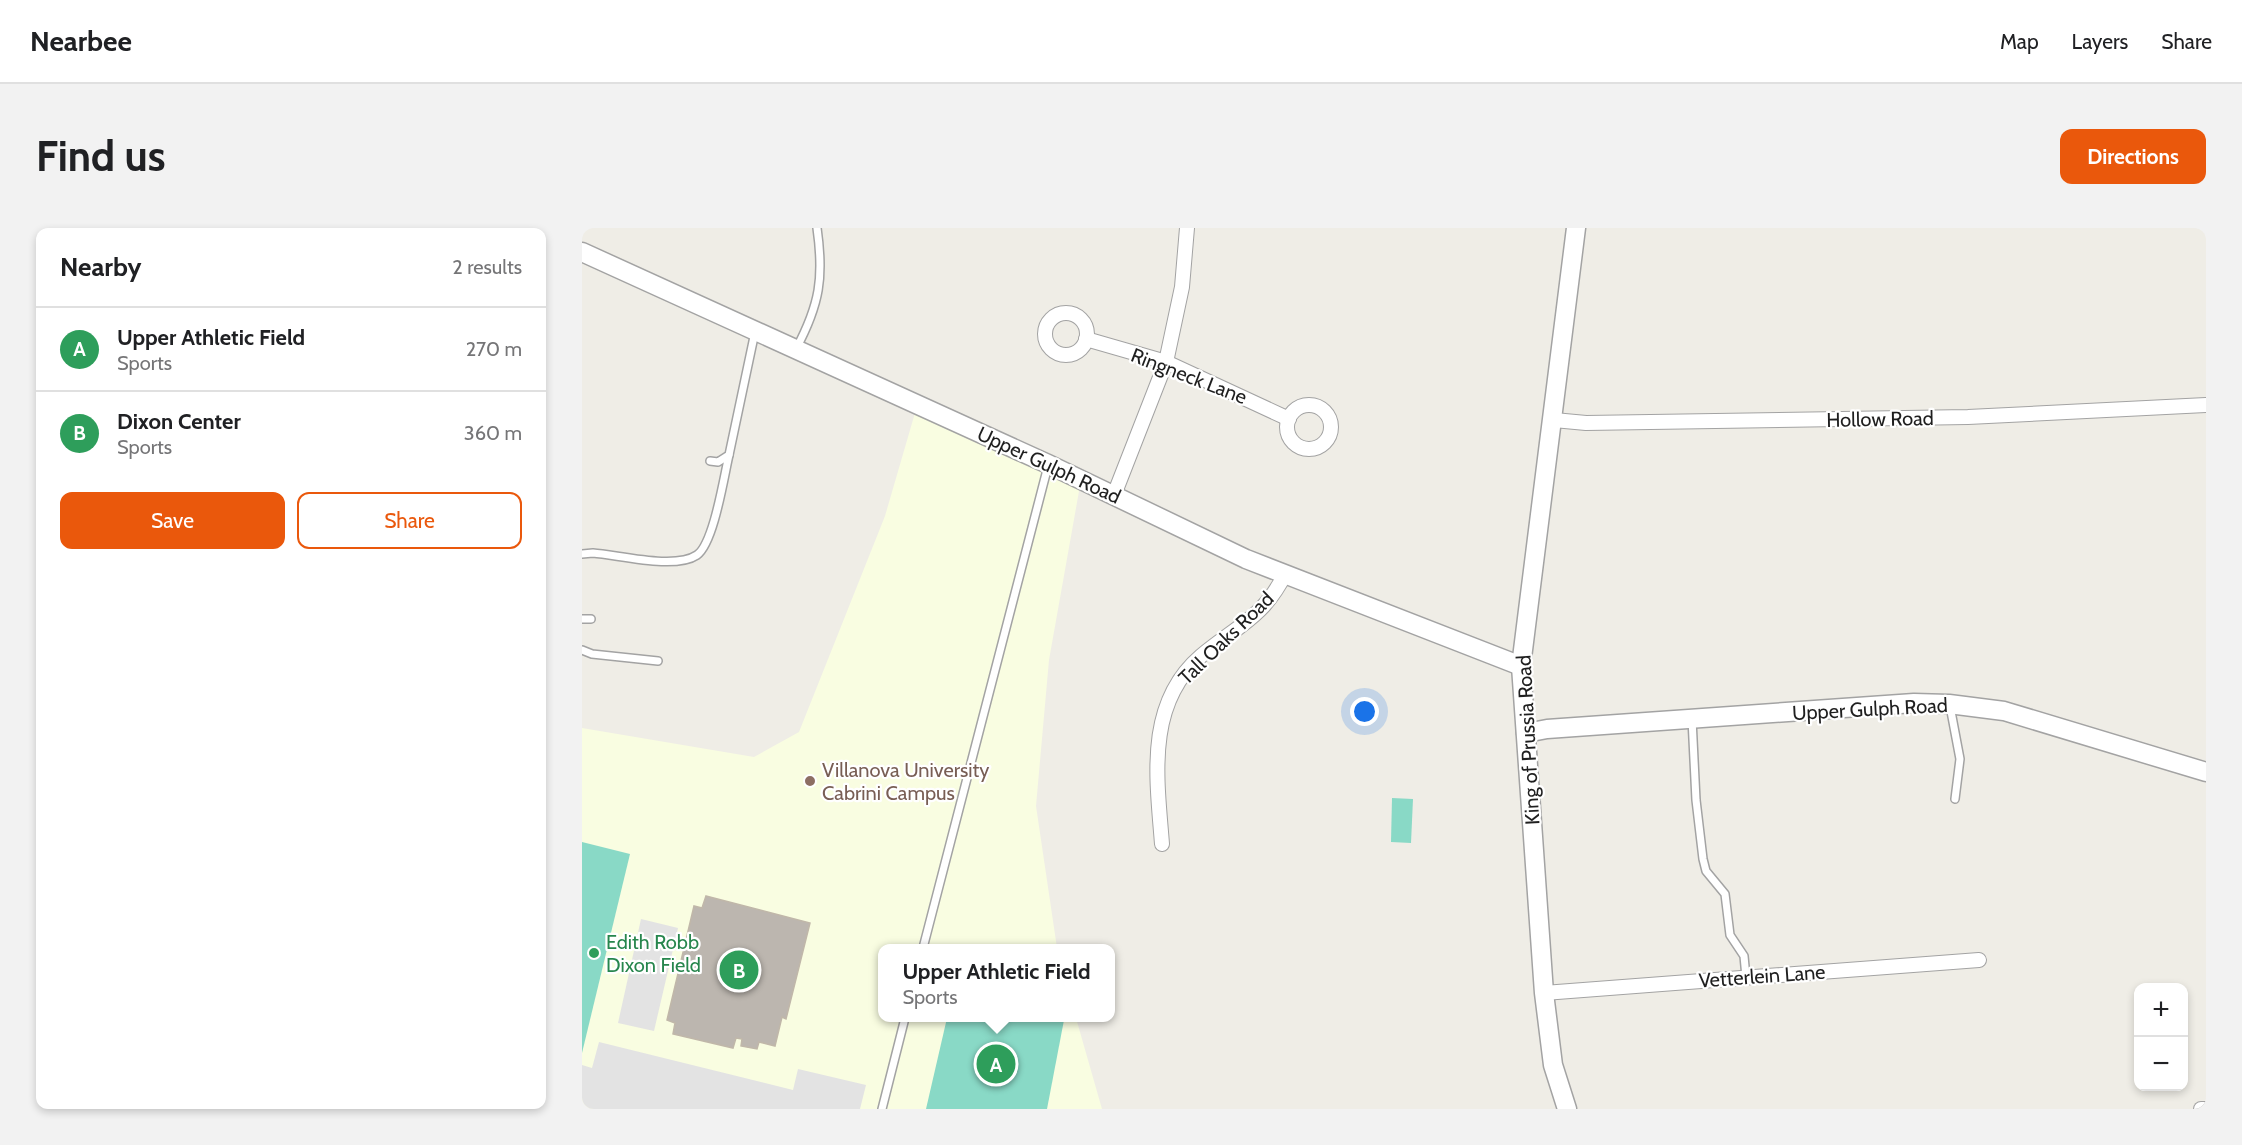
<!DOCTYPE html>
<meta charset="utf-8">
<style>
:root{--surface:#fff;--page:#f2f2f2;--text:#202124;--muted:#757577;--line:#e0e0e0;--accent:#ea580c}
body{margin:0;font-family:Cabin,sans-serif;background:var(--page);color:var(--text)}
.controls{position:absolute;right:18px;bottom:18px;display:grid;overflow:hidden;border-radius:12px;box-shadow:0 3px 9px #0003}
.controls button{width:54px;height:54px;display:grid;place-items:center;padding:0;border:0;border-bottom:2px solid var(--line);background:var(--surface);color:var(--text);font:30px sans-serif}
.you{position:absolute;left:783px;top:484px;width:21px;height:21px;margin:-15px;border:4px solid #fff;border-radius:50%;background:#1a73e8;box-shadow:0 0 0 9px #1a73e833}
.badge{display:grid;place-items:center;width:39px;height:39px;border-radius:50%;background:var(--accent);color:#fff;font-size:20px;font-weight:700}
.pin{position:absolute;translate:-50% -50%;border:3px solid #fff;box-shadow:0 2px 6px #0006}
.popup{position:absolute;left:296px;top:716px;width:237px;height:78px;box-sizing:border-box;display:grid;place-content:center;border-radius:12px;background:var(--surface);filter:drop-shadow(0 2px 4px #0005);font-size:20px;white-space:nowrap;color:var(--muted)}
.popup b{font-size:22px;color:var(--text)}
.popup::after{content:'';position:absolute;left:50%;top:100%;margin-left:-12px;border:12px solid transparent;border-top-color:var(--surface)}
.list{margin:0;padding:0;list-style:none}
h2{display:flex;justify-content:space-between;align-items:center;height:78px;margin:0;padding:0 24px;font-size:26px}
h2 small{font-size:20px;font-weight:400;color:var(--muted)}
.list li{display:grid;grid-template-columns:39px 1fr auto;gap:18px;align-items:center;box-sizing:border-box;height:84px;padding:0 24px;border-top:2px solid var(--line)}
.list b{display:block;font-size:22px;white-space:nowrap}
.list p{margin:0;font-size:20px;white-space:nowrap;color:var(--muted)}
.list em{font-size:20px;font-style:normal;color:var(--muted)}
.actions{display:flex;gap:12px;padding:18px 24px}
.actions a{flex:1;padding:14px 0;border:2px solid var(--accent);border-radius:12px;text-align:center;font-size:21px;color:var(--accent)}
.actions .main{background:var(--accent);color:#fff}
.map{position:relative;flex:none;width:1624px;height:881px;overflow:hidden;border-radius:12px}
header{display:flex;align-items:center;gap:36px;box-sizing:border-box;height:84px;padding:0 30px;background:var(--surface);border-bottom:2px solid var(--line)}
header strong{font-size:28px}
nav{display:flex;gap:33px;margin-inline-start:auto;font-size:21px}
.intro{display:flex;align-items:center;justify-content:space-between;box-sizing:border-box;height:144px;padding:0 36px}
h1{margin:0;font-size:42px}
.button{padding:15px 27px;border-radius:12px;background:var(--accent);color:#fff;font-size:21px;font-weight:700}
main{display:flex;gap:36px;padding:0 36px}
aside{flex:1;background:var(--surface);border-radius:12px;box-shadow:0 3px 9px #0003}
.map>svg:first-child{display:block}
.education{fill:#f9fde1}
.pitch{fill:#89d9c6}
.parking{fill:#e3e3e3}
.building{fill:#bcb6af;stroke:#c0b7a9;stroke-width:1.5}
.lines{fill:none;stroke-linecap:round;stroke-linejoin:round}
.service-casing{stroke:#a3a3a3;stroke-width:10}
.minor-casing{stroke:#a3a3a3;stroke-width:16}
.tertiary-casing{stroke:#a3a3a3;stroke-width:21}
.service{stroke:#fff;stroke-width:7}
.minor{stroke:#fff;stroke-width:14}
.tertiary{stroke:#fff;stroke-width:18}
.education-dot{fill:#8d6e63;stroke:#fff;stroke-width:2}
.leisure-dot{fill:#2e9e5b;stroke:#fff;stroke-width:2}
.labels{text-anchor:middle;stroke-width:4.5;stroke-linejoin:round;paint-order:stroke}
.street-label{font-size:20px;fill:#1f1f1f;stroke:#fff}
.education-label{font-size:20px;fill:#785e54;stroke:#fff;text-anchor:start}
.leisure-label{font-size:20px;fill:#27864d;stroke:#fff;text-anchor:start}
</style>
<header>
<strong>Nearbee</strong>
<nav><a>Map</a><a>Layers</a><a>Share</a></nav>
</header>
<div class="intro"><h1>Find us</h1><a class="button">Directions</a></div>
<main>
<aside>
<h2>Nearby<small>2 results</small></h2>
<ul class="list">
<li><span class="badge" style="background:#2e9e5b">A</span><div><b>Upper Athletic Field</b><p>Sports</p></div><em>270 m</em></li>
<li><span class="badge" style="background:#2e9e5b">B</span><div><b>Dixon Center</b><p>Sports</p></div><em>360 m</em></li>
</ul>
<div class="actions"><a class="main">Save</a><a>Share</a></div>
</aside>
<div class="map">
<svg width="1624" height="881" viewBox="0 0 1624 881">
<rect width="100%" height="100%" fill="#efede6"/>
<path class="education" d="M335,178L499,252L467,432L454,578L475,720H300V790H494L520,881H0V500L172,529L217,504L303,288Z"/>
<g class="pitch">
<path d="M810,570L831,571L829,615L809,614Z"/>
<path d="M0,614L48,626L0,825Z"/>
<path d="M365,790H473L482,792L465,881H344Z"/>
</g>
<g class="parking">
<path d="M59,691L96,700L72,803L36,795Z"/>
<path d="M17,814L211,862L216,841L284,857L278,881H0V837L10,840Z"/>
</g>
<path class="building" d="M124,668L228,695L204,791L200,789L193,818L177,814L175,821L159,818L160,811L154,810L151,820L91,806L93,795L85,792L112,678L120,680Z"/>
<g class="lines">
<defs>
<g id="service">
<path d="M214,121C238,76 242,49 235,0"/>
<path d="M128,233L136,234L147,227L173,104"/>
<path d="M0,326L11,325C37,327 93,342 115,327C132,315 142,248 147,227"/>
<path d="M0,391H9"/>
<path d="M0,422L10,426L76,433"/>
<path d="M1368,478L1378,531L1373,571"/>
<path d="M1110,491L1114,572L1121,631L1124,643L1143,666L1148,707L1162,728L1164,749"/>
<path d="M341,720L466,238"/>
<path d="M300,881L323,790"/>
</g>
<g id="minor">
<circle cx="484" cy="106" r="21"/>
<path d="M504,111L584,134L707,191"/>
<circle cx="727" cy="199" r="22"/>
<path d="M972,192L1004,195L1386,189L1624,177"/>
<path d="M532,267L584,134L600,59L605,0"/>
<path d="M580,616C575,551 563,476 619,428C655,398 681,390 703,346"/>
<path d="M962,765L1397,732"/>
<path d="M1619,881H1624"/>
</g>
<g id="tertiary">
<path d="M0,24L466,236L664,331L939,438"/>
<path d="M944,505L965,501L1332,475L1367,476L1422,483L1624,544"/>
<path d="M985,881L971,837L962,765L939,438L994,0"/>
</g>
</defs>
<use href="#service" class="service-casing"/>
<use href="#minor" class="minor-casing"/>
<use href="#tertiary" class="tertiary-casing"/>
<use href="#service" class="service"/>
<use href="#minor" class="minor"/>
<use href="#tertiary" class="tertiary"/>
</g>
<circle class="education-dot" cx="228" cy="553" r="6"/>
<circle class="leisure-dot" cx="12" cy="725" r="6"/>
<g class="labels">
<g class="street-label">
<text transform="translate(607 148) rotate(21)" y="7">Ringneck Lane</text>
<text transform="translate(1298 191) rotate(-1)" y="7">Hollow Road</text>
<text transform="translate(467 237) rotate(25)" y="7">Upper Gulph Road</text>
<text transform="translate(644 410) rotate(-44)" y="7">Tall Oaks Road</text>
<text transform="translate(1288 481) rotate(-3)" y="7">Upper Gulph Road</text>
<text transform="translate(946 512) rotate(-93)" y="7">King of Prussia Road</text>
<text transform="translate(1180 748) rotate(-4)" y="7">Vetterlein Lane</text>
</g>
<g class="education-label">
<text x="240" y="549">Villanova University<tspan x="240" dy="23">Cabrini Campus</tspan></text>
</g>
<g class="leisure-label">
<text x="24" y="721">Edith Robb<tspan x="24" dy="23">Dixon Field</tspan></text>
</g>
</g>
</svg>
<div class="controls">
<button>+</button>
<button>−</button>
</div>
<div class="you"></div>
<div class="pin badge" style="left:414px;top:836px;background:#2e9e5b">A</div>
<div class="popup"><b>Upper Athletic Field</b>Sports</div>
<div class="pin badge" style="left:157px;top:742px;background:#2e9e5b">B</div>
</div>
</main>
